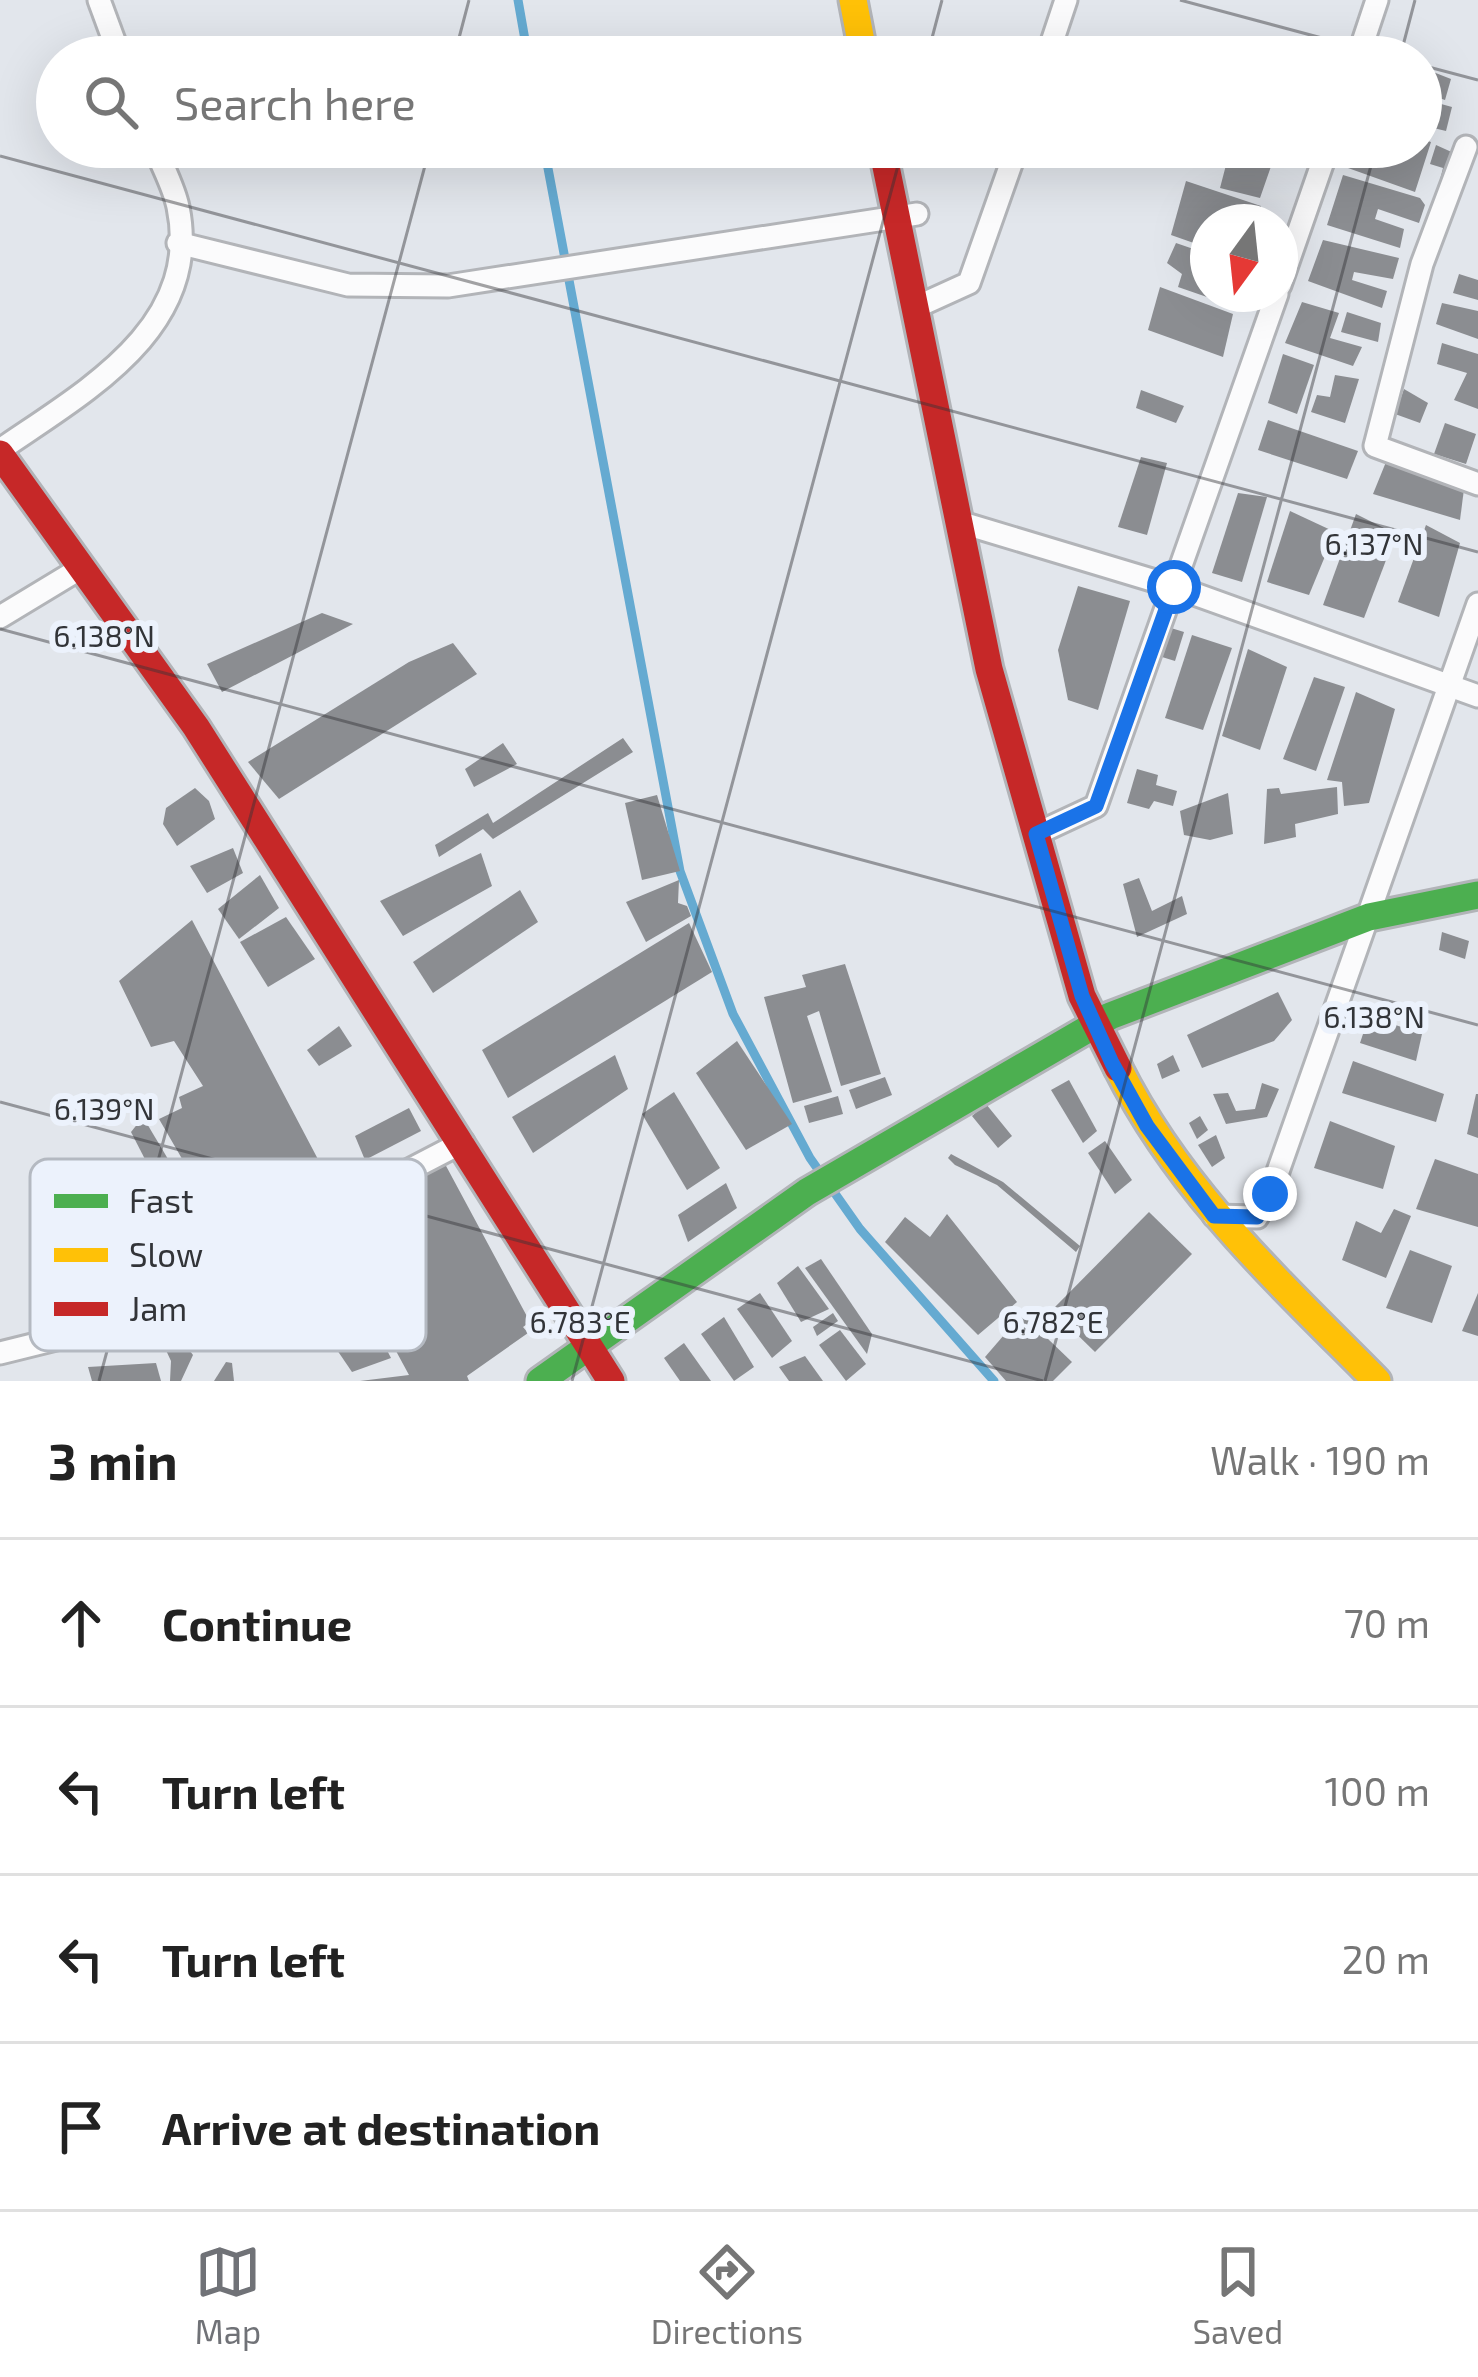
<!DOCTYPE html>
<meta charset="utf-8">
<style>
:root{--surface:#fff;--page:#f2f2f2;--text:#222;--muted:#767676;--line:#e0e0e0;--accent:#707277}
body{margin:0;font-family:"Exo 2",sans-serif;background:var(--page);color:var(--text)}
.compass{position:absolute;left:1190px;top:204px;width:108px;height:108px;border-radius:50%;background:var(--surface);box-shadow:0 12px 48px #0002;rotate:195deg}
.stop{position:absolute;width:36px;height:36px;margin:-27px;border:9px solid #1a73e8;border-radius:50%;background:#fff}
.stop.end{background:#1a73e8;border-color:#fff;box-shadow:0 3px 12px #0008}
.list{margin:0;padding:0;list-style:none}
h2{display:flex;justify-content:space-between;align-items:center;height:156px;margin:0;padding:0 48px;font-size:51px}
h2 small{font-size:39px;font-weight:400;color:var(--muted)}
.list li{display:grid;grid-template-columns:78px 1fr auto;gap:36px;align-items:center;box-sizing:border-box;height:168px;padding:0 48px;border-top:3px solid var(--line)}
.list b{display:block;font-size:45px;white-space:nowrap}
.list em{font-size:39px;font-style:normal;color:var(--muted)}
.icon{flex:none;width:66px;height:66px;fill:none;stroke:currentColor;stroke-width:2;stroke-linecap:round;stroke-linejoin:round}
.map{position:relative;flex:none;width:1478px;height:1381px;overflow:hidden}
.search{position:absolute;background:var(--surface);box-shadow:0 12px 48px #0002;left:36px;right:36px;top:36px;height:132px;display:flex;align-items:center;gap:30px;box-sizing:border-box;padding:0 42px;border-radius:66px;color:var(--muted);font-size:45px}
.sheet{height:828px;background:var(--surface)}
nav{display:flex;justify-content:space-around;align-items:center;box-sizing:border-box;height:168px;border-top:3px solid var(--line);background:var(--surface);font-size:33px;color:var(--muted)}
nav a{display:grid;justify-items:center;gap:6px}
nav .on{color:var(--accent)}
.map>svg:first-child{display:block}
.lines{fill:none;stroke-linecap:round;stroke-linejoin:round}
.stream{stroke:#65aad1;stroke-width:9}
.building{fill:#8b8d91}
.street-casing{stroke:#b2b4b8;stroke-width:27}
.fast-casing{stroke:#b2b4b8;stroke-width:33}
.slow-casing{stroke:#b2b4b8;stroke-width:33}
.jam-casing{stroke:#b2b4b8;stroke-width:33}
.street{stroke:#fbfbfc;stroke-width:21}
.fast{stroke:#4caf50;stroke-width:27}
.slow{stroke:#ffc107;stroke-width:27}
.jam{stroke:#c62828;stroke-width:27}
.route{stroke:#1a73e8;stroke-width:15}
.ticks{fill:none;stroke:#323438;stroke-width:3;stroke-opacity:0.45}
.key{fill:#ecf2fc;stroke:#b4b9c1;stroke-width:3}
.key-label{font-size:33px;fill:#323438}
.ticks-label{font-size:30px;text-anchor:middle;fill:#323438;stroke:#ecf2fc;stroke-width:12;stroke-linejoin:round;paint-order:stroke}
</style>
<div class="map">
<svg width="1478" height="1381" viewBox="0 0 1478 1381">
<rect width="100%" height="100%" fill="#e2e6ec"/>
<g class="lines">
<g class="stream">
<path d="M518,0L528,57"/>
<path d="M544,147L680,871L733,1014L810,1158L860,1229L994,1381"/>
</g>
</g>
<g class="building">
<path d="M1428,70L1451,79L1445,100L1421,92Z"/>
<path d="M1423,99L1452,107L1446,131L1421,125Z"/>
<path d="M1421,139L1431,142L1415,192L1348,168L1355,147H1421Z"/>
<path d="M1436,145L1456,154L1440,197L1436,196L1443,168L1430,164Z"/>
<path d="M1240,147L1275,155L1260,198L1220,188L1226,165H1233Z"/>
<path d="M1343,175L1420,198L1425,205L1419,223L1378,209L1375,219L1404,229L1400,248L1327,225Z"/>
<path d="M1186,181L1261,206L1256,222H1208V248L1171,235Z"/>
<path d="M1323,240L1399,258L1393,279L1354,272L1352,280L1387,291L1382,308L1308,281Z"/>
<path d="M1176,243L1208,254V294H1234L1230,305L1178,287L1182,274L1167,263Z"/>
<path d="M1459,274L1478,280V300L1453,293Z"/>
<path d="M1160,287L1233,314L1223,357L1148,330Z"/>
<path d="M1302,302L1339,313L1330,338L1362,347L1353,366L1285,343Z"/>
<path d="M1442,303L1478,311V339L1436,324Z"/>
<path d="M1347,312L1381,323L1378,342L1341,332Z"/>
<path d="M1442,343L1478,354V409L1454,400L1467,373L1437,364Z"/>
<path d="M1283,354L1314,365L1297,414L1268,403Z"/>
<path d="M1335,375L1359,379L1345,423L1311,412L1317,395L1330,397Z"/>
<path d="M1404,389L1428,403L1420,423L1395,414Z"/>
<path d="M1141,390L1184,406L1176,423L1136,408Z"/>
<path d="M1268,420L1358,451L1347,479L1258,450Z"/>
<path d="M1445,423L1476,434L1466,464L1434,454Z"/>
<path d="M1141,457L1167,463L1147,535L1118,527Z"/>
<path d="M1388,457L1464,489L1460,520L1373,494Z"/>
<path d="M1238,493L1267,497L1242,582L1212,573Z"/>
<path d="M1290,511L1335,532L1309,595L1267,582Z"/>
<path d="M1356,514L1396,534L1364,618L1323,605Z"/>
<path d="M1426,525L1460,543L1439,617L1398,602Z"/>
<path d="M1078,586L1130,601L1098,710L1068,700L1058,650Z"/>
<path d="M322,613L353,624L222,692L207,664Z"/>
<path d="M1171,628L1184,632L1175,661L1162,657Z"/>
<path d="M1192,635L1232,648L1203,730L1165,718Z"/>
<path d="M453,643L477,674L279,799L248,762L409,662Z"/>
<path d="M1248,649L1287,667L1260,750L1222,736Z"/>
<path d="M1314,677L1345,687L1316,771L1283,759Z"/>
<path d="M1356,692L1395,709L1369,803L1344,806L1342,782L1327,780Z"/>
<path d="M623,738L633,752L493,839L483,829L439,857L435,845L488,813L493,823Z"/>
<path d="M503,743L517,764L474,787L465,769Z"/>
<path d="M1137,769L1158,775L1156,785L1177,791L1173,806L1154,801L1149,809L1127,803Z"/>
<path d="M1337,787L1338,814L1295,824L1296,837L1264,844L1267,789L1279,788L1281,794Z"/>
<path d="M195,788L209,801L215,819L177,846L163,824L166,808Z"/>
<path d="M1228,793L1233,834L1210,840L1184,835L1180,811Z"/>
<path d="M657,795L680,871L642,880L625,803Z"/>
<path d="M233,848L243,873L207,893L190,866Z"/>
<path d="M481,853L492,886L403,936L380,901Z"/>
<path d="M260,875L279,908L239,939L218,909Z"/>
<path d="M1139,878L1152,911L1182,896L1187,914L1137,937L1123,884Z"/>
<path d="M679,880L678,903L687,906L691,916L646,942L626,902Z"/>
<path d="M520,890L538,922L433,993L413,962Z"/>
<path d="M286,917L315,959L268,987L240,942Z"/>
<path d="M192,920L331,1184L229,1240L159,1119L182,1108L179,1097L203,1086L174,1041L151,1047L119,981Z"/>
<path d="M689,923L712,972L508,1098L482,1050Z"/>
<path d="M1442,932L1469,941L1465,959L1439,950Z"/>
<path d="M845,964L881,1074L841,1086L819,1011L807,1016L832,1092L793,1103L764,997L806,987L802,975Z"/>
<path d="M1278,992L1292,1020L1274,1041L1202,1068L1187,1035Z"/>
<path d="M1369,1016L1422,1034L1416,1061L1360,1043Z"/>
<path d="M339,1026L352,1046L319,1066L307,1050Z"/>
<path d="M737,1041L792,1124L746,1150L696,1073Z"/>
<path d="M615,1055L628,1089L533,1153L512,1117Z"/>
<path d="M1173,1055L1180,1071L1162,1079L1157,1064Z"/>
<path d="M1353,1061L1444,1094L1436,1122L1342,1093Z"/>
<path d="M885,1077L892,1095L856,1109L849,1090Z"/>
<path d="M1069,1080L1097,1131L1083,1143L1051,1090Z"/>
<path d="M1262,1083L1279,1089L1267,1117L1226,1124L1213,1094L1228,1093L1236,1111L1255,1109Z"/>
<path d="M674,1092L720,1168L687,1190L642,1114Z"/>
<path d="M1476,1094H1478V1138L1467,1134Z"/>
<path d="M838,1096L843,1114L809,1123L804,1106Z"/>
<path d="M986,1104L1012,1136L998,1148L972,1116Z"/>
<path d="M409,1108L421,1131L365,1160L355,1136Z"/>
<path d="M1200,1116L1208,1130L1197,1139L1189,1123Z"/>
<path d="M143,1117L168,1159L151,1171L131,1132Z"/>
<path d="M1330,1121L1395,1146L1383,1189L1314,1168Z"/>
<path d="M1216,1135L1225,1158L1212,1167L1198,1145Z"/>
<path d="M1105,1141L1132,1180L1115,1194L1088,1153Z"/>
<path d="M951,1154L1003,1182L1080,1246L1076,1252L997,1185L955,1165L948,1158Z"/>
<path d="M1435,1159L1478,1174V1227L1416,1209Z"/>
<path d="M445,1164L530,1322L523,1327L528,1333L467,1376L469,1381H360L409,1375L331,1231Z"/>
<path d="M726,1183L737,1208L688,1242L678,1215Z"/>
<path d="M1394,1209L1411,1216L1386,1278L1342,1260L1356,1221L1381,1233Z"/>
<path d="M1149,1212L1192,1254L1095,1352L1052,1310Z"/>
<path d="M947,1214L1017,1302L978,1335L885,1242L905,1217L930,1237Z"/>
<path d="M1410,1250L1452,1266L1432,1323L1386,1308Z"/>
<path d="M821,1259L872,1334L867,1354L805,1268Z"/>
<path d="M798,1266L829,1309L801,1322L777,1283Z"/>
<path d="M760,1293L792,1341L772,1358L737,1309Z"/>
<path d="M1478,1293V1336L1462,1331Z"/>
<path d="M833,1313L838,1321L817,1336L813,1327Z"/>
<path d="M1022,1314L1072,1362L1053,1381H1006L985,1357Z"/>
<path d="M724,1317L754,1367L734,1381L701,1334Z"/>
<path d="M372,1321L391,1358L352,1372L335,1347Z"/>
<path d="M169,1323L193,1355L181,1381H170L171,1361L157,1331Z"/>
<path d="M840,1330L866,1364L846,1381L819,1345Z"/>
<path d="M684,1343L711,1381H680L664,1358Z"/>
<path d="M805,1356L823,1381H789L779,1367Z"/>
<path d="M226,1362L232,1363L234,1381H214Z"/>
<path d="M156,1363L161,1381H92L88,1367Z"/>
</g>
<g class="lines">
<defs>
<g id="street">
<path d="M99,0L120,57"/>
<path d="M1047,57L1066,0"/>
<path d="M1358,57L1377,0"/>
<path d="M1466,147L1422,264L1375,446L1478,484"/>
<path d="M178,243L348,285L448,286L917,214"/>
<path d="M1280,285L1328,147"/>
<path d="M914,308L969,283L1017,147"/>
<path d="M0,450C84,392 203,328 178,207C174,187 162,166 155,147"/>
<path d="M959,522L1175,587L1478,696"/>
<path d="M0,617L81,568"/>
<path d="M1036,834L1096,806L1277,294"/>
<path d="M1214,1216L1257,1217L1270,1194L1478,604"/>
<path d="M0,1353L109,1326L463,1142"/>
</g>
<path id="fast" d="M540,1381L807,1192L1110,1016L1369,917L1478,895"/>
<g id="slow">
<path d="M853,0L864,57"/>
<path d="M1118,1068C1180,1192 1280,1283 1377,1381"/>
</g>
<g id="jam">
<path d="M882,147L989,669L1082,996L1118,1068"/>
<path d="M0,454L196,727L611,1381"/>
</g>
</defs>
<use href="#street" class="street-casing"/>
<use href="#fast" class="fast-casing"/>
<use href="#slow" class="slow-casing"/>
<use href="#jam" class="jam-casing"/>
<use href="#street" class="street"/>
<use href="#fast" class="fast"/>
<use href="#slow" class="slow"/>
<use href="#jam" class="jam"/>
</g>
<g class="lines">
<path class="route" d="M1174,587L1096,806L1036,834L1082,996L1112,1063L1147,1126L1214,1216L1257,1217L1270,1194"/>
</g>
<path class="ticks" d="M1180,0L1393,57M454,57L469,0M927,57L942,0M1400,57L1415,0M1421,65L1478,80M0,156L1478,552M0,629L1478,1025M0,1102L1043,1381M99,1381L430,147M572,1381L903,147M1045,1381L1376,147"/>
<rect x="30" y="1159" width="396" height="192" rx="18" class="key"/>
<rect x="54" y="1194" width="54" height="14" fill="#4caf50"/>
<rect x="54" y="1248" width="54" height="14" fill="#ffc107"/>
<rect x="54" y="1302" width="54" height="14" fill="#c62828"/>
<g class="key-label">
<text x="129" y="1213">Fast</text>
<text x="129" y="1267">Slow</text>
<text x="129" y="1321">Jam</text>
</g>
<g class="ticks-label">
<text x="1374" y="555">6.137°N</text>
<text x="104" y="647">6.138°N</text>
<text x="1374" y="1028">6.138°N</text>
<text x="104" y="1120">6.139°N</text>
<text x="580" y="1333">6.783°E</text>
<text x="1053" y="1333">6.782°E</text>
</g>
</svg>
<svg class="compass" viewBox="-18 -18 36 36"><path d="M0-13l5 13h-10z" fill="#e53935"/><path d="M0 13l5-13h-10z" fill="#767676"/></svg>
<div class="stop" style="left:1174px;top:587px"></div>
<div class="stop end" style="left:1270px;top:1194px"></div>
<div class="search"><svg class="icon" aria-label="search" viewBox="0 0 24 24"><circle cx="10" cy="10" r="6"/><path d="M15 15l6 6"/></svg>Search here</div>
</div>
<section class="sheet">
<h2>3 min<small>Walk · 190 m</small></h2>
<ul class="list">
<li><svg class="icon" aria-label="ahead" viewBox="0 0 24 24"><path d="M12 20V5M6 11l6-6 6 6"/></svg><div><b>Continue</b></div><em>70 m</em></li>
<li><svg class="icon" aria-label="left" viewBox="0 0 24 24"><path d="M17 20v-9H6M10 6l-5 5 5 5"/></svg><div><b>Turn left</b></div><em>100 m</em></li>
<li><svg class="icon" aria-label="left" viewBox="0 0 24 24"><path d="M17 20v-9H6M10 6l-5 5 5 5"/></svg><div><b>Turn left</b></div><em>20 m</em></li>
<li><svg class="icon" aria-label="arrive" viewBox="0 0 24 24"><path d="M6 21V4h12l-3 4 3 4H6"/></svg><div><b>Arrive at destination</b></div></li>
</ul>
</section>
<nav>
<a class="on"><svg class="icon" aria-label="map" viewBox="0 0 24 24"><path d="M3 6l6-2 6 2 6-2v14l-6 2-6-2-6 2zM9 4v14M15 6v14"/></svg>Map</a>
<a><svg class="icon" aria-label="directions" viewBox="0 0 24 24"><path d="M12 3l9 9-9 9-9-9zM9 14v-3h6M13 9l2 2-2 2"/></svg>Directions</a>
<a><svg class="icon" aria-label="saved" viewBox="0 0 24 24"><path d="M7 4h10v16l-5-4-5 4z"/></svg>Saved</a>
</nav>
